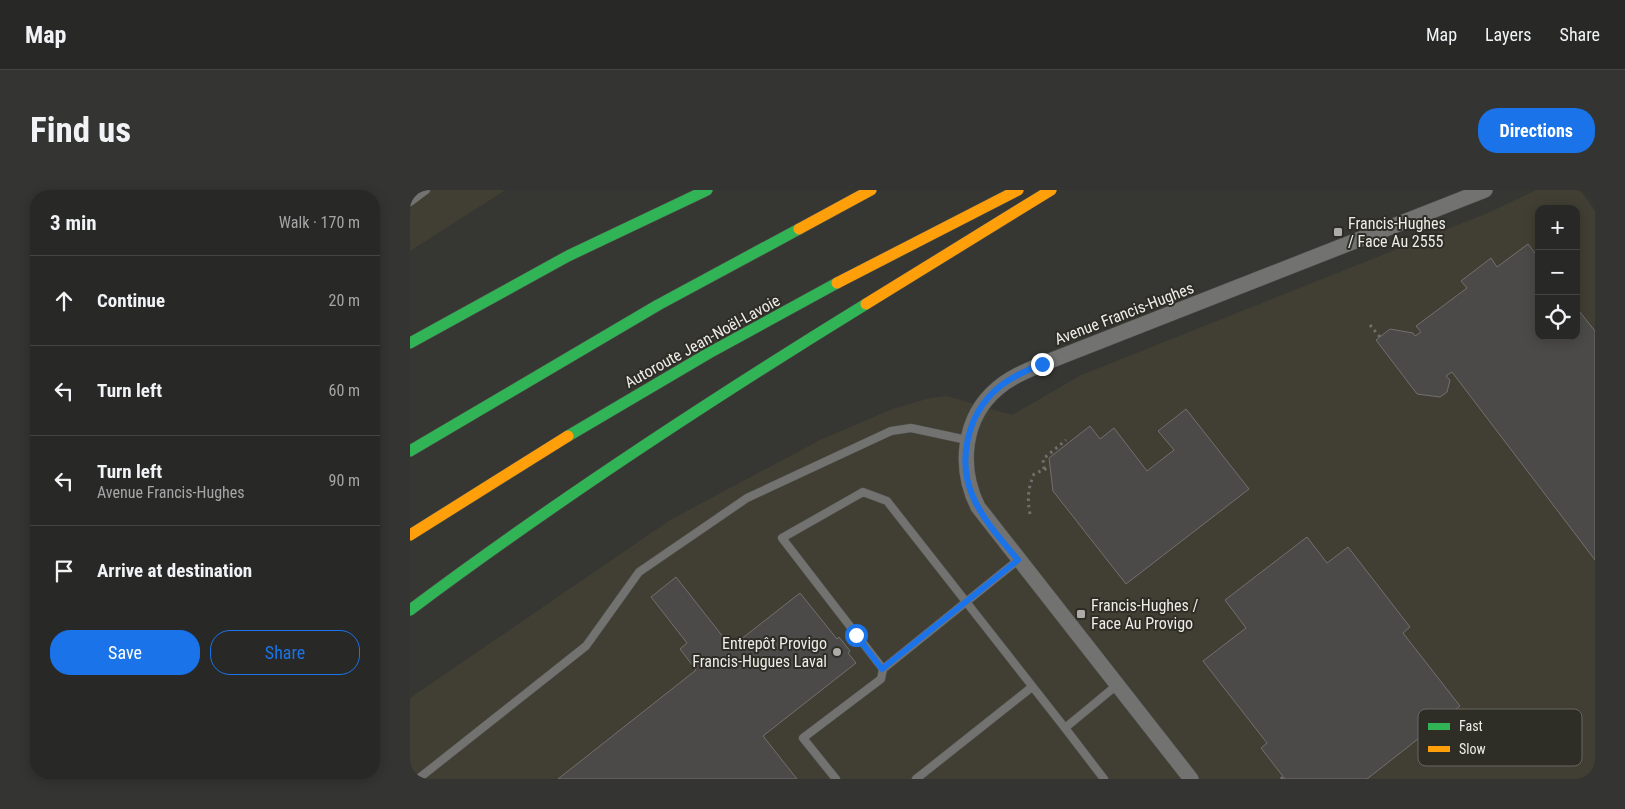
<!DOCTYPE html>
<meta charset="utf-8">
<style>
:root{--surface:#282826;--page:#343432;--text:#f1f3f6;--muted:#a5a6a7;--line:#444443;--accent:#1a73e8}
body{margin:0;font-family:"Roboto Condensed",sans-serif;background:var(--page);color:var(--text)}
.controls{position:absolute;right:15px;top:15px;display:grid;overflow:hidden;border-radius:10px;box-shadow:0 2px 12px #0003}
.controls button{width:45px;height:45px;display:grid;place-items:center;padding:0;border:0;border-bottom:1px solid var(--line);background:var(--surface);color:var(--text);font:25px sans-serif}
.stop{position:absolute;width:15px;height:15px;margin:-11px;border:4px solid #1a73e8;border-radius:50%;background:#fff}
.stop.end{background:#1a73e8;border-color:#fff;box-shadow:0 1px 5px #0008}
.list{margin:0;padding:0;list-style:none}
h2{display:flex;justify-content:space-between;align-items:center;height:65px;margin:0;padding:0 20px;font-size:21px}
h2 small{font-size:16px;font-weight:400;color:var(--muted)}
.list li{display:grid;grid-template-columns:32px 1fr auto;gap:15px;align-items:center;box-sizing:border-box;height:90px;padding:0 20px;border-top:1px solid var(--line)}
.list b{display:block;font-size:19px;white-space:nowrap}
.list p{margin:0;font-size:16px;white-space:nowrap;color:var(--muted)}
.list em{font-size:16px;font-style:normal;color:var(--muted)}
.actions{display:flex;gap:10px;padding:15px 20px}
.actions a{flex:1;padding:11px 0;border:1px solid var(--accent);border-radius:20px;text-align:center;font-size:18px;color:var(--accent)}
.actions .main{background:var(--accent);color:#fff}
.icon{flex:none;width:28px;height:28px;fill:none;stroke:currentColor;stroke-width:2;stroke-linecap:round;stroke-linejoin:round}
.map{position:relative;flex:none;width:1185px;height:589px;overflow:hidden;border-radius:20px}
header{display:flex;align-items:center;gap:30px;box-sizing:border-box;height:70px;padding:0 25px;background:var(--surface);border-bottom:1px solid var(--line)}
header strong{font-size:24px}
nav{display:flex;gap:28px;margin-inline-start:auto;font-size:18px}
.intro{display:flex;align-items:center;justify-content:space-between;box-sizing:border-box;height:120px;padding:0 30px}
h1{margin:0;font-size:35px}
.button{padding:12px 22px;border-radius:20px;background:var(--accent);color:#fff;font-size:18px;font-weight:700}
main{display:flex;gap:30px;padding:0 30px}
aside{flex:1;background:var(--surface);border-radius:20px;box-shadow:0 2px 12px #0003}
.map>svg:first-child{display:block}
.built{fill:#413f33;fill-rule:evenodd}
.building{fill:#4c4a49;stroke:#71706e}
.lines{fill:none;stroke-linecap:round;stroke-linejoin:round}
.lane-casing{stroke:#525250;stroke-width:9}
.street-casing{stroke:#525250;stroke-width:16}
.fast-casing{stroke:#525250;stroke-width:12}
.slow-casing{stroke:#525250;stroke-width:12}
.path{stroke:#71706e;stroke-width:3;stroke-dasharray:2.5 4;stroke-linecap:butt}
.lane{stroke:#727270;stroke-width:8}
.street{stroke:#727270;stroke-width:15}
.fast{stroke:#30b455;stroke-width:11}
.slow{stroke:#ff9f0a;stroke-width:11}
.route{stroke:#1a73e8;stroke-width:6}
.poi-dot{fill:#adaca8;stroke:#2e2d26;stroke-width:2}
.labels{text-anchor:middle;stroke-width:4;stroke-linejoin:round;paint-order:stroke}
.poi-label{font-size:16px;fill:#edece8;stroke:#2e2d26;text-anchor:start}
.street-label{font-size:16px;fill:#edece8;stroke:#2e2d26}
.key{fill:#2e2d26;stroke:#676660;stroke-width:1}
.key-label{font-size:14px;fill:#edece8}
</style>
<header>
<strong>Map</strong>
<nav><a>Map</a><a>Layers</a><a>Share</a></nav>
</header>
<div class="intro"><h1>Find us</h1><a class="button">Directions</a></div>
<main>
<aside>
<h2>3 min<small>Walk · 170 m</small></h2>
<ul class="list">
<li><svg class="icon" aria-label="ahead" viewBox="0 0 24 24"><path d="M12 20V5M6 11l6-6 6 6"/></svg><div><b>Continue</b></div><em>20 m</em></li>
<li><svg class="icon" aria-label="left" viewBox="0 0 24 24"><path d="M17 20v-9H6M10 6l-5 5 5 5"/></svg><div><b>Turn left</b></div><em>60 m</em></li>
<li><svg class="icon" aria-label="left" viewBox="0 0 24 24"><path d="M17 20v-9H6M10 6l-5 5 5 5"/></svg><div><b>Turn left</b><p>Avenue Francis-Hughes</p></div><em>90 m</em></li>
<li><svg class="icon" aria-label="arrive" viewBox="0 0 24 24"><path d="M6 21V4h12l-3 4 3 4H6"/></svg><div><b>Arrive at destination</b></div></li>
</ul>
<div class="actions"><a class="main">Save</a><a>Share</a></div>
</aside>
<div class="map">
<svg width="1185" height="589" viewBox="0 0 1185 589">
<rect width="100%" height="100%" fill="#363632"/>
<g class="built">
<path d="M0,0H93L94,1L0,61Z"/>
<path d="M1126,0H1170L1185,21V589H0V508L260,330L410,250L482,219L520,208L537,206L602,225L671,185L1080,22ZM1129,19H1166V146H1129Z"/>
</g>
<g class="building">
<path d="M1118,54L1129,68V146H1166V117L1185,141V370L1042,182L1036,186L1040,190L1037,202L1030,207L1007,204L966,150L980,139L1003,143L1005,146L1011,142L1006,136L1057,98L1051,91L1081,68L1087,77Z"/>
<path d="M776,219L839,299L716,394L643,301L639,268L680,236L690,249L704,238L737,281L764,260L748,241Z"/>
<path d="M897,347L917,373L938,357L1000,437L993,443L1050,516L957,589H875L851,558L857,553L793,471L836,438L815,410Z"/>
<path d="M266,387L321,457L390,403L427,449L429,447L440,461L438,463L446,473L353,546L387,589H148L286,480L270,459L277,453L241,407Z"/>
</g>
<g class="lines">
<defs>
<g id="lane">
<path d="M0,12L16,0"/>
<path d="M608,370L473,479L372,348L453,302L477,311L655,538L707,495"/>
<path d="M655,538L694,589"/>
<path d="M8,589L176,456L229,382L337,308L481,241L501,238L557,250"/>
<path d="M426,589L393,548L471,489L473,479"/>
<path d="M506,589L622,497"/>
</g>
<path id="street" d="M781,589L568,317C548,277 553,227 588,198C601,187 616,181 632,174L1075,0"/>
<g id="fast">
<path d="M0,153L158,66L297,0"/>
<path d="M158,246L299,163L427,93"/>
<path d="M0,261L248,115L389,39"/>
<path d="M0,420C147,310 300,210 456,114"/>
</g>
<g id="slow">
<path d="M389,39L461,0"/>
<path d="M427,93L608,0"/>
<path d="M456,114L641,0"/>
<path d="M0,345L158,246"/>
</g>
</defs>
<use href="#lane" class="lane-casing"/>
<use href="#street" class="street-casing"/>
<use href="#fast" class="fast-casing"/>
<use href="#slow" class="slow-casing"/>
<g class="path">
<path d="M960,135L970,147"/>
<path d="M634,279L633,269L656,250"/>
<path d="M620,324C617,309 618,298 624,284L640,277"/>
<path d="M871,589L873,587"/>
</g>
<use href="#lane" class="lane"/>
<use href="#street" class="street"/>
<use href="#fast" class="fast"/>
<use href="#slow" class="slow"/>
</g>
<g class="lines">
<path class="route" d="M446,445L472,479L608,370C592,351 573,330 563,307C547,271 557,224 588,198C601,187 616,181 632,174"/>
</g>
<g class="poi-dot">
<rect x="923" y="37" width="10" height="10" rx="2.5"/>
<rect x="666" y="419" width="10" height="10" rx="2.5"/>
<circle cx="427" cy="462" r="5"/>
</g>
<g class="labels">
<g class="poi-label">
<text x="938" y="39">Francis-Hughes<tspan x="938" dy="18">/ Face Au 2555</tspan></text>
<text x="681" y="421">Francis-Hughes /<tspan x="681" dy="18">Face Au Provigo</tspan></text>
<text x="417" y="459" text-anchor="end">Entrepôt Provigo<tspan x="417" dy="18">Francis-Hugues Laval</tspan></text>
</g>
<g class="street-label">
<text transform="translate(714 123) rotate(-21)" y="6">Avenue Francis-Hughes</text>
<text transform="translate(292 151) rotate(-29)" y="6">Autoroute Jean-Noël-Lavoie</text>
</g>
</g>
<rect x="1008" y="519" width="164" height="57" rx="8" class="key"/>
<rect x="1018" y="533" width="22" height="7" fill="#30b455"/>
<rect x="1018" y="556" width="22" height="6" fill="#ff9f0a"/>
<g class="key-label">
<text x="1049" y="541">Fast</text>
<text x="1049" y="564">Slow</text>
</g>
</svg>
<div class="controls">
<button>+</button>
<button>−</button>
<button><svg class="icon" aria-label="locate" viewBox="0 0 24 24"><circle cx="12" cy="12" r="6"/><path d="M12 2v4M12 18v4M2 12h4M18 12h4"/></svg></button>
</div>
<div class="stop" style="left:446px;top:445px"></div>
<div class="stop end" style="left:632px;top:174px"></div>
</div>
</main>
